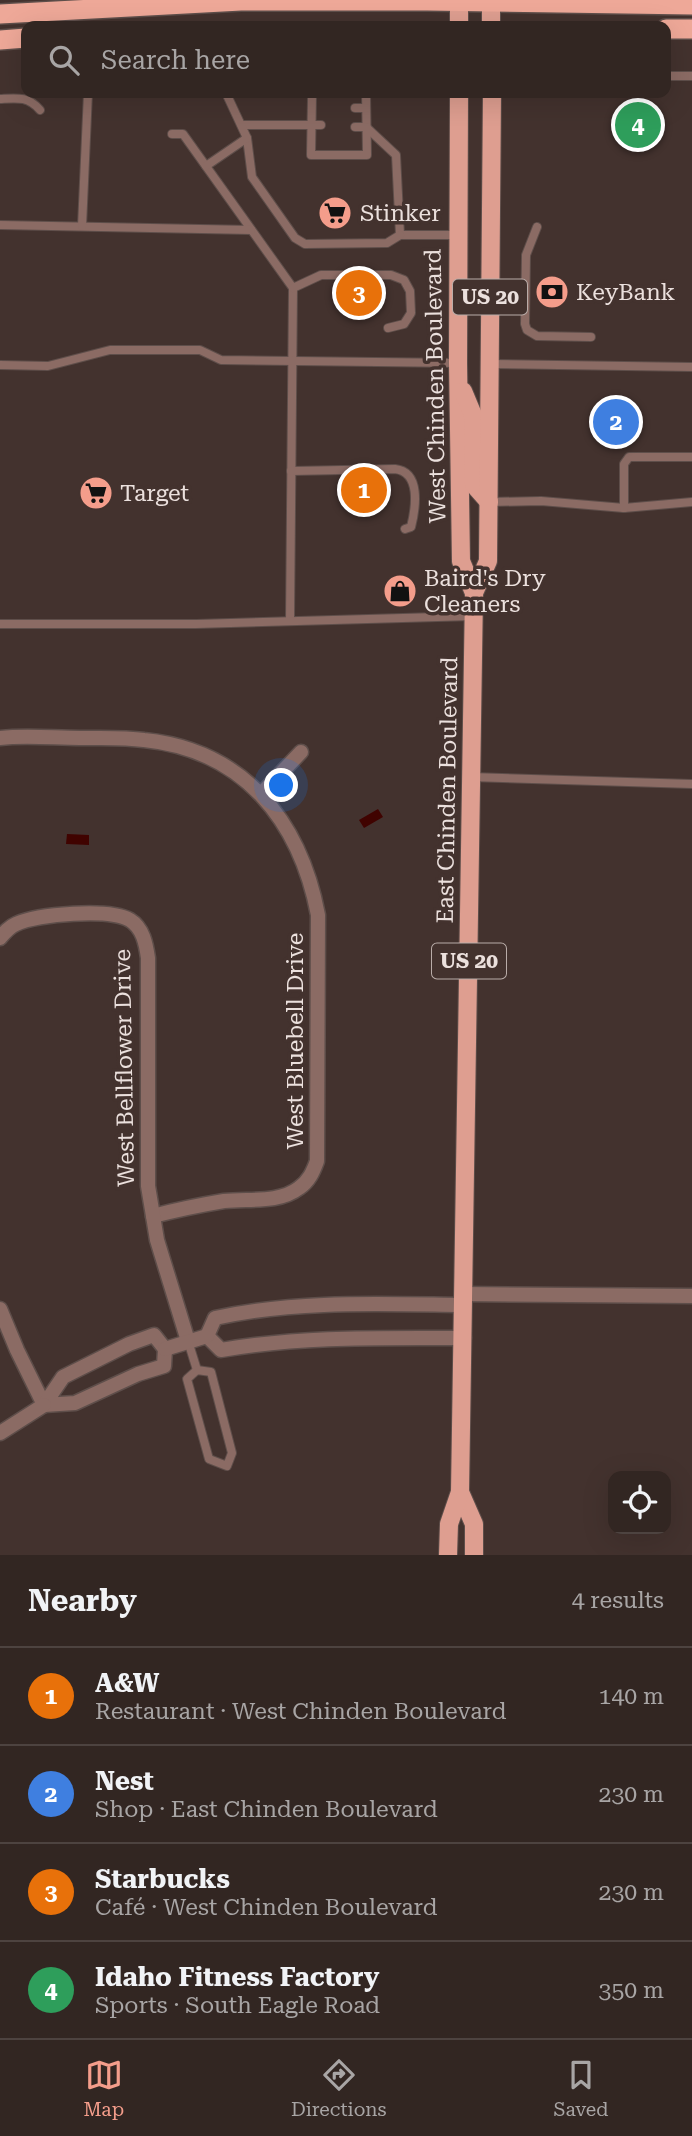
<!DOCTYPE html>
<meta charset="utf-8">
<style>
:root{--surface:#322622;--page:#3d322f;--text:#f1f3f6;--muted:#a8a5a5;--line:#4d4340;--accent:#f49d8b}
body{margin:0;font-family:"Roboto Serif",serif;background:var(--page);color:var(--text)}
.controls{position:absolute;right:21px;bottom:21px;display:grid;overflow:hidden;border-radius:14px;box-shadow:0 7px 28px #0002}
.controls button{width:63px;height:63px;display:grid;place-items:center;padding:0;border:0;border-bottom:2px solid var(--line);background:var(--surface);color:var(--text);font:35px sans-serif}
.you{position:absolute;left:282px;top:786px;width:24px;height:24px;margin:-18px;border:5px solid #fff;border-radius:50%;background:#1a73e8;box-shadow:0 0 0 10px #1a73e833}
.badge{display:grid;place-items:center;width:46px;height:46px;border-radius:50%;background:var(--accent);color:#fff;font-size:23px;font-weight:700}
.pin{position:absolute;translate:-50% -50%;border:4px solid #fff;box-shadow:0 2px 7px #0006}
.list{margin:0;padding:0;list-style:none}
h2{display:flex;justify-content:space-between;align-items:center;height:91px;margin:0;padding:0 28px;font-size:30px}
h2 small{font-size:23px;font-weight:400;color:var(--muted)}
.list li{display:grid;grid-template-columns:46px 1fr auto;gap:21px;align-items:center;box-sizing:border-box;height:98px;padding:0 28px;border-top:2px solid var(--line)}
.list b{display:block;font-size:26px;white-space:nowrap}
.list p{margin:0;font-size:23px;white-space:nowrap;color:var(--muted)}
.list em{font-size:23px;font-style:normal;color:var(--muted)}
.icon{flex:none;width:38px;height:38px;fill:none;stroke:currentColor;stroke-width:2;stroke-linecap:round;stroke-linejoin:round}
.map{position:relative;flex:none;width:692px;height:1555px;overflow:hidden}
.search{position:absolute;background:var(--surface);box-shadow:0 7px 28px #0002;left:21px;right:21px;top:21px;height:77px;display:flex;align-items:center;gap:18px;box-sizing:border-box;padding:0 24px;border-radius:14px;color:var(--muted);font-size:26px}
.sheet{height:483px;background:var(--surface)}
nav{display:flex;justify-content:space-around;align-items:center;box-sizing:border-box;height:98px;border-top:2px solid var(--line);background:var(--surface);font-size:19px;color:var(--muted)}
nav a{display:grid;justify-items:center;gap:4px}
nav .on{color:var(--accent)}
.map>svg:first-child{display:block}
.water{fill:#400300}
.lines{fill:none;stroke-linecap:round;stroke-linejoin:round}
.service-casing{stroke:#5e4e4a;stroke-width:10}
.minor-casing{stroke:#5e4e4a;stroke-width:17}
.tertiary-casing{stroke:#5e4e4a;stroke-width:17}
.primary-casing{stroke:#5e4e4a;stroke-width:20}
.trunk-casing{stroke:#5e4e4a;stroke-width:22}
.service{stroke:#8b6b64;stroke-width:8}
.minor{stroke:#8b6b64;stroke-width:14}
.tertiary{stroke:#8b6b64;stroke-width:14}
.primary{stroke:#de9e90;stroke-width:18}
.trunk{stroke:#eea898;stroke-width:19}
.labels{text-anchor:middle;stroke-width:7;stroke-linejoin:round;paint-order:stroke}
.shield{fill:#43322e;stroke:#b9aca8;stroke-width:2}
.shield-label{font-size:21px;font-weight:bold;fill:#ebe0dd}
.poi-label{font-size:23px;fill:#ebe0dd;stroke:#43322e;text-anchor:start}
.street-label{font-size:23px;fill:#ebe0dd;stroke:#43322e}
</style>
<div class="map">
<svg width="692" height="1555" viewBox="0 0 692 1555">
<rect width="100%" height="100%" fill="#43322e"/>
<g class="water">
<path d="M378,809L383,817L364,828L359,820Z"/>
<path d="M67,834L89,835V845L66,844Z"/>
</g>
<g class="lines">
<defs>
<g id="service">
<path d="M666,76H692"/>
<path d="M315,93L312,96L311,155H367L366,93"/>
<path d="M0,99C17,98 28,96 40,110"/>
<path d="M355,108H366"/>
<path d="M242,125H321"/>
<path d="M355,127H366L396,155L400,235H458"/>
<path d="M172,134H183L293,288L290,621"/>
<path d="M247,138L252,177L295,238L305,244L387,243L400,235"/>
<path d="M206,166L247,138L226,93"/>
<path d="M0,225L251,230"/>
<path d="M82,226L88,93"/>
<path d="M537,227L526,255L525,324L527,330L537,336L591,337"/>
<path d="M293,288L321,275H391L404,280L410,291L411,313L404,324L388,328"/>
<path d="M489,364L692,367"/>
<path d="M0,365L48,366L110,350H200L221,360L458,363"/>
<path d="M291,471L395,469C421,472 416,507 411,527L405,529"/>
<path d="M489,502L541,501L624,508L692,502"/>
<path d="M624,508V464L629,457H692"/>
<path d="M0,624H196L473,616"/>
<path d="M471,777L692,784"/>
<path d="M188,1341L197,1370"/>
<path d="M197,1370L211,1372L232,1453L227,1466L209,1459L187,1379Z"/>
</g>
<g id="minor">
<path d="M0,738C26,735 54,738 80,738C101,738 123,737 144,740C244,750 300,821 318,915L317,1161C313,1172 309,1181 299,1188C278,1204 248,1198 224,1201C200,1205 176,1210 153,1216"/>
<path d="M261,794L301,752"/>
<path d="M0,938C5,932 9,927 16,924C38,914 109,908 130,920C143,928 146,944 148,958V1186L157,1240L188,1341"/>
<path d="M464,1294L692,1296"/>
<path d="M0,1309L17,1350L44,1405"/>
</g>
<g id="tertiary">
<path d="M154,1335L165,1349L164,1366L138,1374L75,1403L44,1405L63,1377L129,1344Z"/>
<path d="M207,1336L221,1350C301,1336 382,1338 464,1338"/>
<path d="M165,1349L207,1336L215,1318C297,1300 380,1304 464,1305"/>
<path d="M0,1433L44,1405"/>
</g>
<g id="primary">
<path d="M459,0V26"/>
<path d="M491,26V0"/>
<path d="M459,93L458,363L461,561L474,593"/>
<path d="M463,391L473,415L474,485L489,502"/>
<path d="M460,1492L474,1524V1555"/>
<path d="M448,1555L449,1524L460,1492L474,593L488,561L492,93"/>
</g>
<g id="trunk">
<path d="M0,14L241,1H427L692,5"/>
<path d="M666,29H692"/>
<path d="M0,40L26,38"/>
</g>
</defs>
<use href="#service" class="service-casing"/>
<use href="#minor" class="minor-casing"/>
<use href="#tertiary" class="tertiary-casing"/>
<use href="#primary" class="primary-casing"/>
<use href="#trunk" class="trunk-casing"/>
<use href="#service" class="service"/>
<use href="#minor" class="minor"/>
<use href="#tertiary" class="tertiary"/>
<use href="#primary" class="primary"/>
<use href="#trunk" class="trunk"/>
</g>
<defs>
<symbol id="supermarket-disc" viewBox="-11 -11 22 22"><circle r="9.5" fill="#f49d8b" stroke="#43322e"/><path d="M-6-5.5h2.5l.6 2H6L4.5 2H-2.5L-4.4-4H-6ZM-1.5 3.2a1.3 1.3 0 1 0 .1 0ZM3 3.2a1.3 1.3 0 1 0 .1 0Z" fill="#111"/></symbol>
<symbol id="bank-disc" viewBox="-11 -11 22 22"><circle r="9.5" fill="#f49d8b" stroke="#43322e"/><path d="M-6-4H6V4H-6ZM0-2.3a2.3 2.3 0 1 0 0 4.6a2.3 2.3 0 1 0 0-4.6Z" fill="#111"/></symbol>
<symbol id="shop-disc" viewBox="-11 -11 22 22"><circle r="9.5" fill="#f49d8b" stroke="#43322e"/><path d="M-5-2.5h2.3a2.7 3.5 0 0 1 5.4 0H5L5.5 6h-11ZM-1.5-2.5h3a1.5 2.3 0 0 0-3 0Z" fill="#111"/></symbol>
</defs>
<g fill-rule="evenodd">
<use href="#supermarket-disc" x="316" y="194" width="38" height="38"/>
<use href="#bank-disc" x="533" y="273" width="38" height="38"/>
<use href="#supermarket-disc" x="77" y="474" width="38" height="38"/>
<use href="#shop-disc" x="381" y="572" width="38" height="38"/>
</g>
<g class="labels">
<g class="shield">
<rect x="453" y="279.5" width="74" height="35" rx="5"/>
<rect x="432" y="943.5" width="74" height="35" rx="5"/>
</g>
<g class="shield-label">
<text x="490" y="304">US 20</text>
<text x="469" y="968">US 20</text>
</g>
<g class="poi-label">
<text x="360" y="221">Stinker</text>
<text x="576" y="300">KeyBank</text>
<text x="120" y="501">Target</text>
<text x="424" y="586">Baird's Dry<tspan x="424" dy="26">Cleaners</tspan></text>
</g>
<g class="street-label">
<text transform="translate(435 386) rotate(-91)" y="8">West Chinden Boulevard</text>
<text transform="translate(447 790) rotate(-89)" y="8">East Chinden Boulevard</text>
<text transform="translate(295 1041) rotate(-90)" y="8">West Bluebell Drive</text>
<text transform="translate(124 1068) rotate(-91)" y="8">West Bellflower Drive</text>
</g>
</g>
</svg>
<div class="controls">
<button><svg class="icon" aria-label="locate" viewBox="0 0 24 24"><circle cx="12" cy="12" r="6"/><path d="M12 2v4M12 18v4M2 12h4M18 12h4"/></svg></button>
</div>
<div class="you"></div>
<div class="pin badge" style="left:364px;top:490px;background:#e8710a">1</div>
<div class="pin badge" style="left:616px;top:422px;background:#3f7fe0">2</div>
<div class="pin badge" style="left:359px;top:293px;background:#e8710a">3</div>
<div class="pin badge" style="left:638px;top:125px;background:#2e9e5b">4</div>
<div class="search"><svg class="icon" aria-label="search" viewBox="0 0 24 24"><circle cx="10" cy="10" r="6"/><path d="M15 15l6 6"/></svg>Search here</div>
</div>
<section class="sheet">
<h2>Nearby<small>4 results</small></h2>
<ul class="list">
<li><span class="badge" style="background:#e8710a">1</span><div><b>A&amp;W</b><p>Restaurant · West Chinden Boulevard</p></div><em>140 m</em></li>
<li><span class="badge" style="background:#3f7fe0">2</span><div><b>Nest</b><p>Shop · East Chinden Boulevard</p></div><em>230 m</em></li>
<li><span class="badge" style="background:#e8710a">3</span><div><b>Starbucks</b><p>Café · West Chinden Boulevard</p></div><em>230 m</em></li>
<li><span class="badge" style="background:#2e9e5b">4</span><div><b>Idaho Fitness Factory</b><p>Sports · South Eagle Road</p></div><em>350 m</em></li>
</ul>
</section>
<nav>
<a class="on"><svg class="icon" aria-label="map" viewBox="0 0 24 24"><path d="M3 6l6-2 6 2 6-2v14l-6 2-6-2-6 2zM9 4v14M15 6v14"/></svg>Map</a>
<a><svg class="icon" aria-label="directions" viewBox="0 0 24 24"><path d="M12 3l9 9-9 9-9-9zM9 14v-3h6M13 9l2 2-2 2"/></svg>Directions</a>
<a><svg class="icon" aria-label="saved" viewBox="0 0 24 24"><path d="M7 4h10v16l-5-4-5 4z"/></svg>Saved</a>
</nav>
